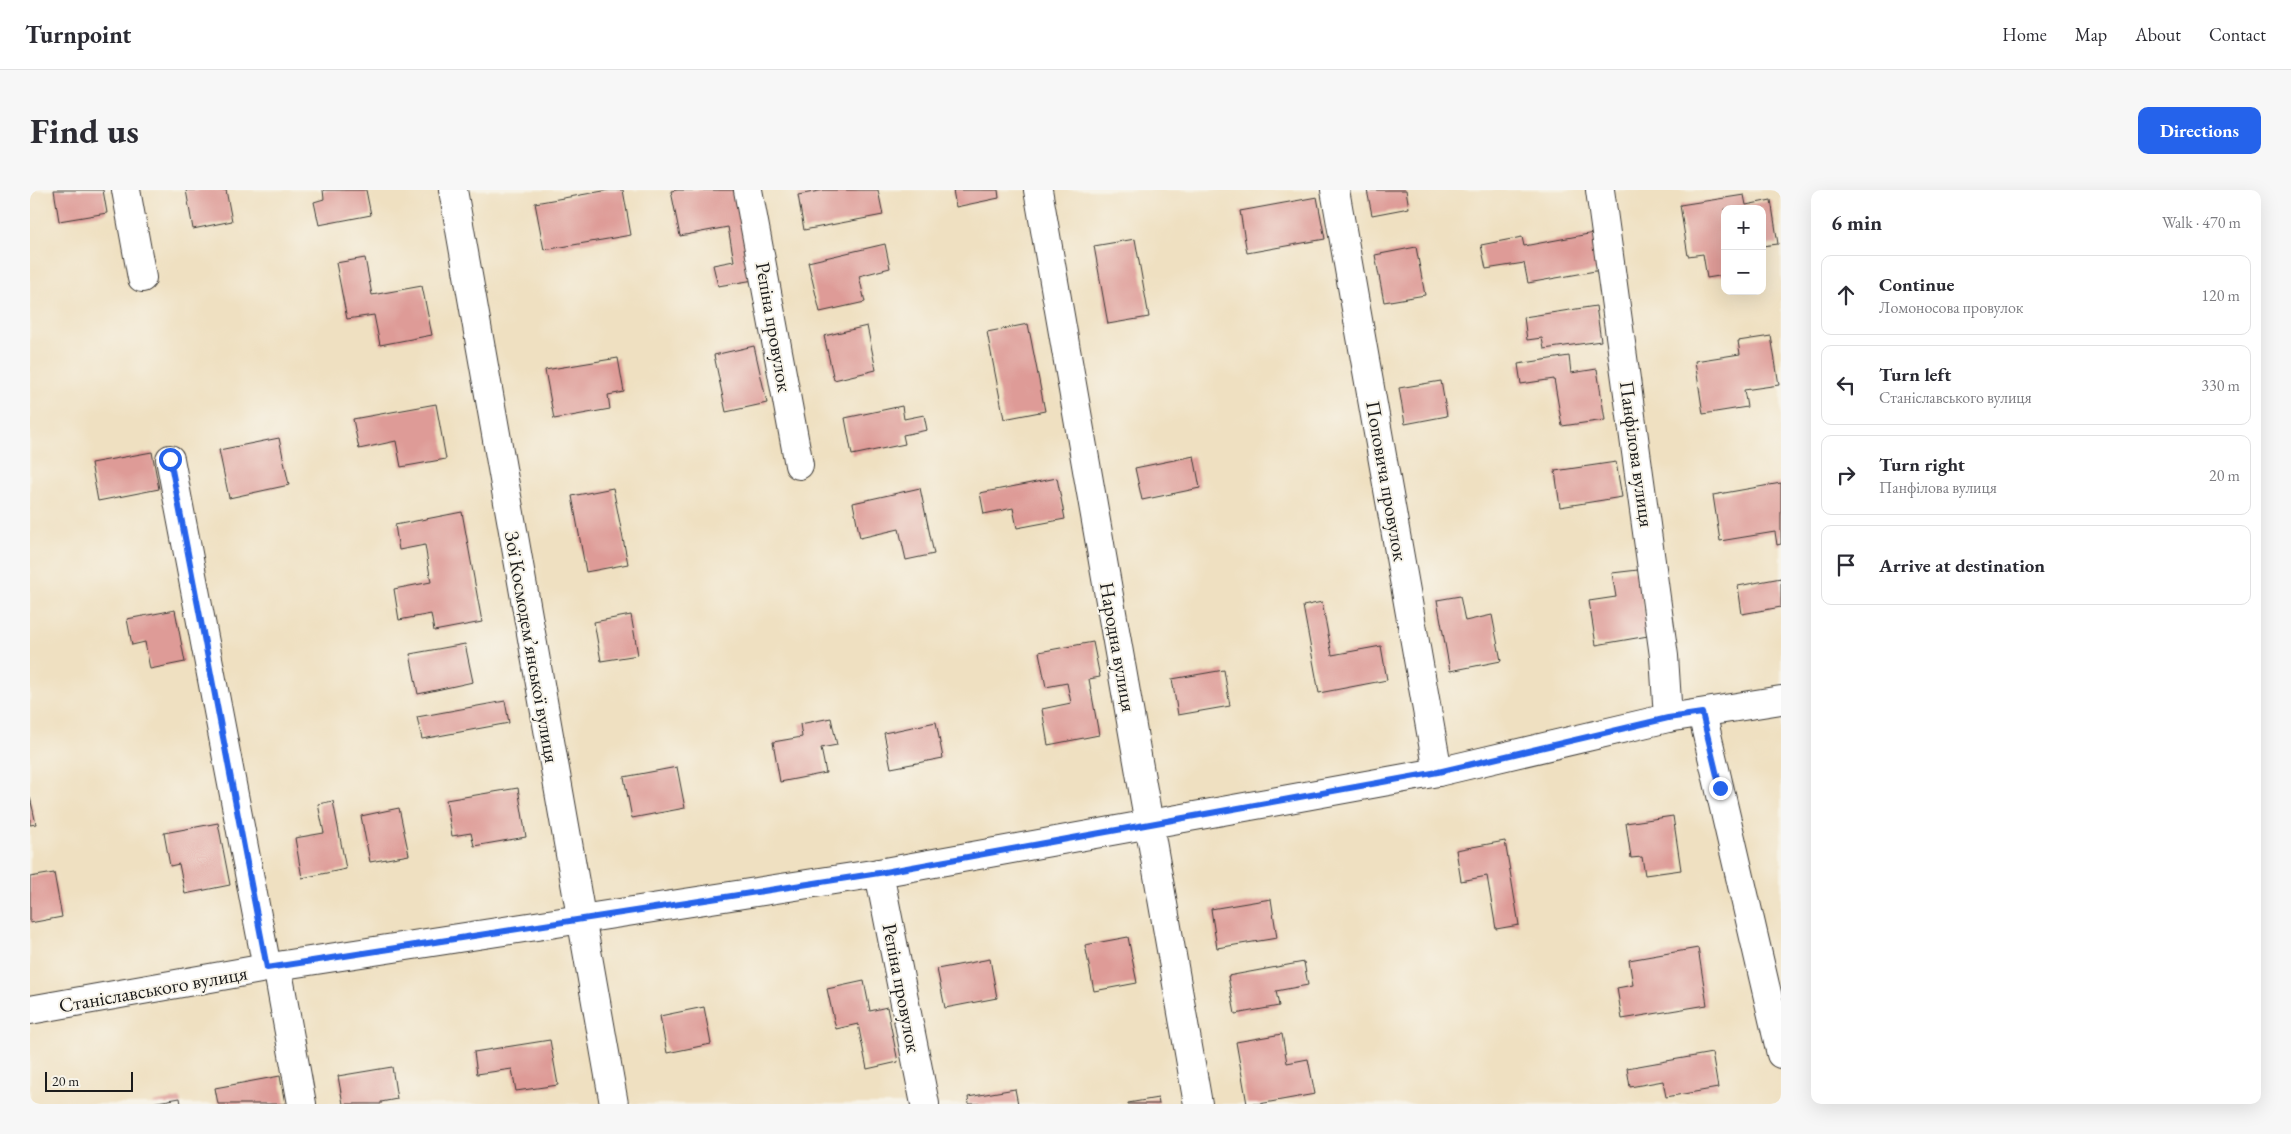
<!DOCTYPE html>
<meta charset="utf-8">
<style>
:root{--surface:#fff;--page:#f7f7f7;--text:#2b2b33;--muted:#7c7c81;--line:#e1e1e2;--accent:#2563eb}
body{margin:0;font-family:"EB Garamond",serif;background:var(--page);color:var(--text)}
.controls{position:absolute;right:15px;top:15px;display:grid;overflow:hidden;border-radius:10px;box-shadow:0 5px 20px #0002}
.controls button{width:45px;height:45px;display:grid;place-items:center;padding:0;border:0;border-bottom:1px solid var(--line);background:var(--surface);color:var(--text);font:25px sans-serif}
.scale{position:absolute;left:15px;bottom:12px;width:88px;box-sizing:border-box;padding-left:5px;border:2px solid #1c1c1c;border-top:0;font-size:14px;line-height:18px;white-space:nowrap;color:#1c1c1c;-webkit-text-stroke:4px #f7f3e8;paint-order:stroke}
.stop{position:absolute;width:15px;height:15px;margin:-11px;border:4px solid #2563eb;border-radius:50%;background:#fff}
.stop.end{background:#2563eb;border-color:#fff;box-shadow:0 1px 5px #0008}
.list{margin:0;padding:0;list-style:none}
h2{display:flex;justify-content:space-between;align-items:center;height:65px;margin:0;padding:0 20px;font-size:21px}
h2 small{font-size:16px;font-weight:400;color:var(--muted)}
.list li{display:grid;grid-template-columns:32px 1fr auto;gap:15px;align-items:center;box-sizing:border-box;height:80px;margin:0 10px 10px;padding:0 10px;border:1px solid var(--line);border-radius:10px}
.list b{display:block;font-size:19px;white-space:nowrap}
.list p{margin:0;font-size:16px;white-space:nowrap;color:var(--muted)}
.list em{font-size:16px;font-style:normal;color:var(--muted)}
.icon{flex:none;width:28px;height:28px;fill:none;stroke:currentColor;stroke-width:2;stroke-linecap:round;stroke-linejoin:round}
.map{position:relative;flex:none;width:1751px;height:914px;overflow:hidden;border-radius:10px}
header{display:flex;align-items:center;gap:30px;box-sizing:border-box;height:70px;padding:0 25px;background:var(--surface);border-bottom:1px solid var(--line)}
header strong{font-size:24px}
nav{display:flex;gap:28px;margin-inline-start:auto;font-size:18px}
.intro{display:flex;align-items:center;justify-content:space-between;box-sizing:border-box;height:120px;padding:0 30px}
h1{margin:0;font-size:35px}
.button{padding:12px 22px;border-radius:10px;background:var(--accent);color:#fff;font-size:18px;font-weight:700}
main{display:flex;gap:30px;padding:0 30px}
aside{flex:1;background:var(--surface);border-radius:10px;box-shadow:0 5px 20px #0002}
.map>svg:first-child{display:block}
.building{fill:#de9b97}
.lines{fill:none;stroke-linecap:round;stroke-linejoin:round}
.street-casing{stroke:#3c3935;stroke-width:30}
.street{stroke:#fff;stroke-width:28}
.route{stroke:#2563eb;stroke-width:6}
.labels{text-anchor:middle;stroke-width:4;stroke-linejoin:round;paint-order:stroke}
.street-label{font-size:20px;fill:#1c1c1c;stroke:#f7f3e8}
</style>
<header>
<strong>Turnpoint</strong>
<nav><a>Home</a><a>Map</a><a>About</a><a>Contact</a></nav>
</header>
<div class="intro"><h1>Find us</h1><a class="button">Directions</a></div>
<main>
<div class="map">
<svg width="1751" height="914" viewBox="0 0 1751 914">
<rect width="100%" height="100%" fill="#f7f3e8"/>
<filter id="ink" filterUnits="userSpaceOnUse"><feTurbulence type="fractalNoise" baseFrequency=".02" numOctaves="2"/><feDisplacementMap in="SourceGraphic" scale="10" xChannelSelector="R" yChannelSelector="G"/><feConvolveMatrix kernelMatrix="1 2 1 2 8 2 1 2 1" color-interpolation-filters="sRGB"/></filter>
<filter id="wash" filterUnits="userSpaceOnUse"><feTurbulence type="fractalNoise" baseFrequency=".0096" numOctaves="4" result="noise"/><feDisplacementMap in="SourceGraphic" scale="20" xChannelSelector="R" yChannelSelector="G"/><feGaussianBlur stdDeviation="1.12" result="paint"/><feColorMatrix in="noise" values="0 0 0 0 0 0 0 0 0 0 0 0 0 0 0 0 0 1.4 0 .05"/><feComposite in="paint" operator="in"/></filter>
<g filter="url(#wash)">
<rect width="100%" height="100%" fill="#efe0c1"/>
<g id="blocks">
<g class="building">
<path d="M24,0H73L77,23L29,31Z"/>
<path d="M156,0H196L202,31L163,39Z"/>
<path d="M293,0H336L341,25L289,35L284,12L294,9Z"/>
<path d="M579,0H593L601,45L514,60L505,13Z"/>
<path d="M647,0H713L730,89L688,96L683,75L704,71L698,37L650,46L641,1Z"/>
<path d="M794,0H848L853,25L774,40L768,5Z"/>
<path d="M923,0H968L969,8L926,17Z"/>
<path d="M1337,0H1376L1379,18L1342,25Z"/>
<path d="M1714,5L1716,15L1741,10L1748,54L1732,56V19H1695V85L1677,88L1673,64L1658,66L1650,15Z"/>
<path d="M1287,7L1295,49L1217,63L1210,21Z"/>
<path d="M1564,43L1571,80L1498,93L1494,73L1456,79L1451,55L1492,47L1494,56Z"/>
<path d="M1105,49L1119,127L1078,134L1064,56Z"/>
<path d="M855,54L860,78L829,86L835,112L790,122L778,72Z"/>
<path d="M1386,57L1395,105L1354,112L1345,65Z"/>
<path d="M335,68L342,105L392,96L402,145L350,155L344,125L317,129L306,73Z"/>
<path d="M1566,116L1571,151L1514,159L1512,148L1497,150L1494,127Z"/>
<path d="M998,134L1015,221L974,229L957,142Z"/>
<path d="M837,136L846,180L804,190L794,146Z"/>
<path d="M1741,146L1749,195L1714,200L1717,217L1673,224L1665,171L1710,164L1708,151Z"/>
<path d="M724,156L737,213L696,222L684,165Z"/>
<path d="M1539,166L1541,183L1567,179L1575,230L1532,236L1524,189L1491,194L1488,174Z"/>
<path d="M588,168L594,202L578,205L580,219L524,229L515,180Z"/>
<path d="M1411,191L1417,226L1375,234L1369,198Z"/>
<path d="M406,214L416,269L371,277L366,251L329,259L323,229Z"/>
<path d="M872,216L874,229L894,225L897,240L873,245L875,254L822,265L815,228Z"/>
<path d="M249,248L259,295L199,308L189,260Z"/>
<path d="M122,262L129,299L68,311L61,273Z"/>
<path d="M1164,266L1170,298L1112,310L1105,278Z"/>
<path d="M1586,272L1592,307L1530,317L1525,281Z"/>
<path d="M1027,288L1035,329L987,338L983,318L954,324L950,303Z"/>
<path d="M1751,293V354L1747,355L1745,342L1690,351L1683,305Z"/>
<path d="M583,298L598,374L556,382L542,306Z"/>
<path d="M890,298L904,364L876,370L869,339L830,348L823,313Z"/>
<path d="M432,322L452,432L404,441L401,424L369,430L364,399L401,392L395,355L369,360L365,335Z"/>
<path d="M1608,380L1618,446L1566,455L1559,411L1586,407L1582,383Z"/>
<path d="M1751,388V417L1712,424L1708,396Z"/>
<path d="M1430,406L1435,431L1462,425L1471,471L1420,481L1407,410Z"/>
<path d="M1292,412L1302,465L1351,456L1357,490L1289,503L1273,416Z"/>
<path d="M145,420L155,472L120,479L115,452L102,455L97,429Z"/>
<path d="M601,425L608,465L571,471L564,432Z"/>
<path d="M1063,452L1070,487L1059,489L1069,545L1018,555L1012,519L1041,513L1037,493L1016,497L1009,462Z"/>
<path d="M435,454L443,492L388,504L380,464Z"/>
<path d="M1194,480L1200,516L1148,525L1142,489Z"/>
<path d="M475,511L479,533L392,549L387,527Z"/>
<path d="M801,528L807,555L791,558L796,583L750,592L743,552L772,547L770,534Z"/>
<path d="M906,532L913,568L861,578L854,543Z"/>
<path d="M647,577L655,618L602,628L594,587Z"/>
<path d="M488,598L496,647L444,656L441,643L422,646L416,610Z"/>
<path d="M0,607L6,634L0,635Z"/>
<path d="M303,611L316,679L272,688L265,648L294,643L288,614Z"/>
<path d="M369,618L379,665L340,672L331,626Z"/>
<path d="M1643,626L1651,680L1615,685L1612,667L1601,668L1596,633Z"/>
<path d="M188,633L200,695L155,704L149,674L140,676L134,643Z"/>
<path d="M1475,651L1489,735L1466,739L1457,686L1431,691L1426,660Z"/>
<path d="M24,683L32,727L0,733V687Z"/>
<path d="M1241,709L1247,748L1187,758L1181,719Z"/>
<path d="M1098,747L1107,793L1064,801L1055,755Z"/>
<path d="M1668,758L1677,815L1592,829L1587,798L1603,795L1599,770Z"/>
<path d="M960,769L967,808L915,818L907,779Z"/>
<path d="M1274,772L1278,795L1246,801L1249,816L1205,824L1198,786Z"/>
<path d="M834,791L840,821L857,817L868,872L837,879L828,834L806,839L797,799Z"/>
<path d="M674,817L681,854L637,863L630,826Z"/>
<path d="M1252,844L1257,873L1278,869L1285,904L1229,914H1217L1206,852Z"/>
<path d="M520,850L528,895L486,901L482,879L447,884L444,862Z"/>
<path d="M1682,863L1688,898L1636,907L1633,891L1600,897L1597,878Z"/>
<path d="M362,877L367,909L351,912V914H313L308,886Z"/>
<path d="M250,886L255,914H188L185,898Z"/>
<path d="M985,899L988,914H939L938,907Z"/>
<path d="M150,908L151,914H122V913Z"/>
<path d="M1128,908L1129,914H1098V913Z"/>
</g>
</g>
</g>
<g filter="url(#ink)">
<use href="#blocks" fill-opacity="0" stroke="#3c3935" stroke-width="1"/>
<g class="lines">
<defs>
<g id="street">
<path d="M96,0L112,88"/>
<path d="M423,0L584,914"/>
<path d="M718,0L769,275"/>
<path d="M1008,0L1168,914"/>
<path d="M1305,0L1408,582"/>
<path d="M1570,0L1634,466L1638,528"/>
<path d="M140,269L237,778"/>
<path d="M1672,523L1751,864"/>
<path d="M849,683L895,914"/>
<path d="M247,776L272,914"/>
<path d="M0,820L247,776L849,683L1408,582L1638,528L1751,510"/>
</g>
</defs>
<use href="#street" class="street-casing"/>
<use href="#street" class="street"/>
</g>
</g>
<g class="lines" filter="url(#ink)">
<path class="route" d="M140,269L237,778L849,683L1408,582L1638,528L1672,523L1690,598"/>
</g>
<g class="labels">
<g class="street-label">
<text transform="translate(744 137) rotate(80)" y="7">Рєпіна провулок</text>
<text transform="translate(1607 264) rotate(82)" y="7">Панфілова вулиця</text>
<text transform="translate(1357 291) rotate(80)" y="7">Поповича провулок</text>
<text transform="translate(502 457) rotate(80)" y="7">Зої Космодем’янської вулиця</text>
<text transform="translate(1088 457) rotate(80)" y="7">Народна вулиця</text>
<text transform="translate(872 798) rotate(79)" y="7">Рєпіна провулок</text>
<text transform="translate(123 799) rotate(-10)" y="7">Станіславського вулиця</text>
</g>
</g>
</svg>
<div class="controls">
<button>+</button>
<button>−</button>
</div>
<div class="scale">20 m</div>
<div class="stop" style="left:140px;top:269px"></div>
<div class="stop end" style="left:1690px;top:598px"></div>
</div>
<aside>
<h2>6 min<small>Walk · 470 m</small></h2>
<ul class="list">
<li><svg class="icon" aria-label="ahead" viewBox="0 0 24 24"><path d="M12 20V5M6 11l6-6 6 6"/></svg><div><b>Continue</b><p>Ломоносова провулок</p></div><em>120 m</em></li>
<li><svg class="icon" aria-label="left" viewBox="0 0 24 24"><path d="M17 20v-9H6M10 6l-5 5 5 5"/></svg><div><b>Turn left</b><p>Станіславського вулиця</p></div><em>330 m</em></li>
<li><svg class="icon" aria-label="right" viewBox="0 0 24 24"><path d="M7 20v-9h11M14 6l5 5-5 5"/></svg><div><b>Turn right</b><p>Панфілова вулиця</p></div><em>20 m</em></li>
<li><svg class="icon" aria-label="arrive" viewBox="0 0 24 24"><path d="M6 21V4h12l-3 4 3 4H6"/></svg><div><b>Arrive at destination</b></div></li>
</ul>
</aside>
</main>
